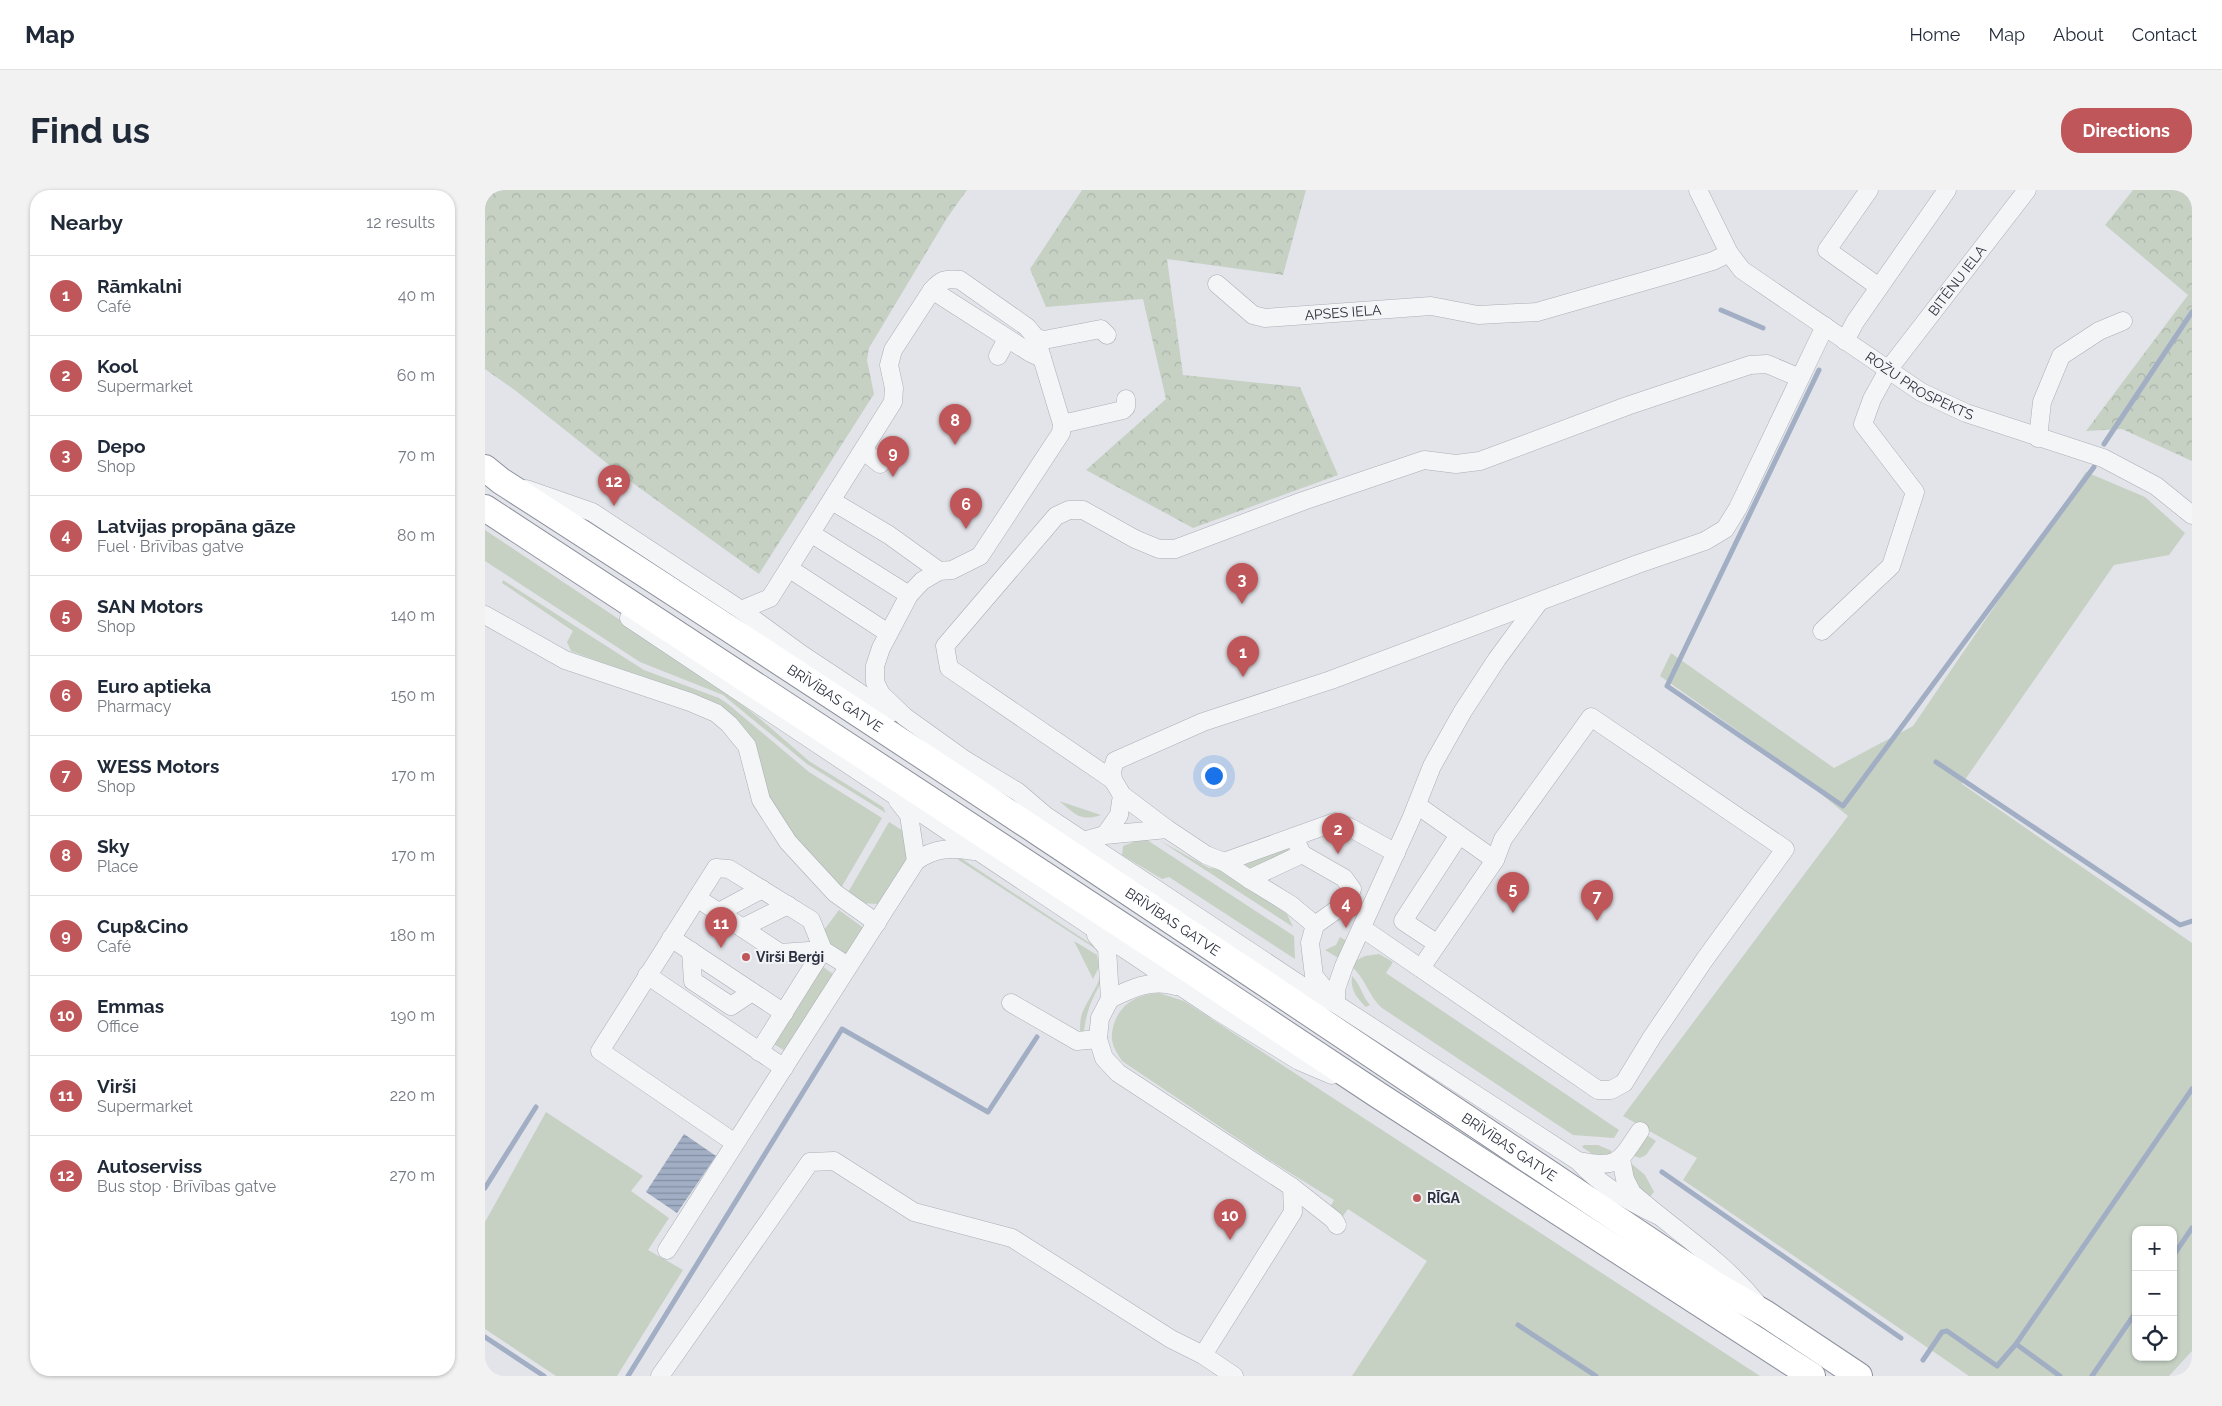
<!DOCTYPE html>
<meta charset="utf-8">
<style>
:root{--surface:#fff;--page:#f2f2f3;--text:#1f2937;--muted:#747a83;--line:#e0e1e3;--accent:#bf5659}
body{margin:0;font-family:Raleway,sans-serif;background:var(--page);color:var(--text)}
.controls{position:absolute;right:15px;bottom:15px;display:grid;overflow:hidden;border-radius:10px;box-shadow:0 1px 4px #0004}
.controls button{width:45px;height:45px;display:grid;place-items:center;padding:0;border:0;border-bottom:1px solid var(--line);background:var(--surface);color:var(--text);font:25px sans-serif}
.you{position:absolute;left:728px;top:585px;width:18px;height:18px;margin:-12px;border:4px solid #fff;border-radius:50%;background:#1a73e8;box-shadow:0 0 0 8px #1a73e833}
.badge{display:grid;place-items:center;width:32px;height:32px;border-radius:50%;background:var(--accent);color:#fff;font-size:16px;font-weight:700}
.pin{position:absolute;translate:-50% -41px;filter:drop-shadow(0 1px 2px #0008)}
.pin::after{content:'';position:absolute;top:26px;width:18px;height:15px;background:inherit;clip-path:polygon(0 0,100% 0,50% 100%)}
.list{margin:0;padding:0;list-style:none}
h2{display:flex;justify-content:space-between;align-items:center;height:65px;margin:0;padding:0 20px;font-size:21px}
h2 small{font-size:16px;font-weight:400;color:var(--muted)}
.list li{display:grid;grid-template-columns:32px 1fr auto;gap:15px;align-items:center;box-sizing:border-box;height:80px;padding:0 20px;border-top:1px solid var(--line)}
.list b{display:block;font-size:19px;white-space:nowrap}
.list p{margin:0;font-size:16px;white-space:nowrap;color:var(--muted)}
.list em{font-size:16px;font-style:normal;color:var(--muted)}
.icon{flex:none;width:28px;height:28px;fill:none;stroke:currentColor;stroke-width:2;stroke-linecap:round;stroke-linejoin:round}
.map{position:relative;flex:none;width:1707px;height:1186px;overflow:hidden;border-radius:20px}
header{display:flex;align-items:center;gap:30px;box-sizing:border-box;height:70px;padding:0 25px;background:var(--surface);border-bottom:1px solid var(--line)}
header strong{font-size:24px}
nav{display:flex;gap:28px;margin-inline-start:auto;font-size:18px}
.intro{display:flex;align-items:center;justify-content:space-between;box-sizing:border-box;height:120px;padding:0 30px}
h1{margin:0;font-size:35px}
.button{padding:12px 22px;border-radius:20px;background:var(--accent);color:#fff;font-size:18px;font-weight:700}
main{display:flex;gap:30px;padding:0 30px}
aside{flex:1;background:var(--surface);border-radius:20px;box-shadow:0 1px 4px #0004}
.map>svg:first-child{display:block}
.grass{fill:#c6d1c4;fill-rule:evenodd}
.forest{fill:url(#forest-crowns)}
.water{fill:url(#water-rules)}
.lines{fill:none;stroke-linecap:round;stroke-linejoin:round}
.stream{stroke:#a1aec4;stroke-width:5}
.minor-casing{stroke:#abaeb6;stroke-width:19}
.highway-casing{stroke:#8b909d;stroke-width:28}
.minor{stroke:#f4f5f7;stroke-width:18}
.highway{stroke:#fff;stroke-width:26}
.poi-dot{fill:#bf5659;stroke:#f1f3f6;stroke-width:2}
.labels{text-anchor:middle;stroke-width:4;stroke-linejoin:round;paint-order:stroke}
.street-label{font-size:14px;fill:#2c303e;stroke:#f1f3f6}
.poi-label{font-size:14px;font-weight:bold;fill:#2c303e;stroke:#f1f3f6;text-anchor:start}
</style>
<header>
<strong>Map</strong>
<nav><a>Home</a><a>Map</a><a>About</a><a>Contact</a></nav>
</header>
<div class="intro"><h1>Find us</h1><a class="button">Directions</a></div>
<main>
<aside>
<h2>Nearby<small>12 results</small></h2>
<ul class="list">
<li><span class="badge">1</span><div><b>Rāmkalni</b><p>Café</p></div><em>40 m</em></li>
<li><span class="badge">2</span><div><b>Kool</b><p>Supermarket</p></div><em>60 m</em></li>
<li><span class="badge">3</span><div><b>Depo</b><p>Shop</p></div><em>70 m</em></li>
<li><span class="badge">4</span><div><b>Latvijas propāna gāze</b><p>Fuel · Brīvības gatve</p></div><em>80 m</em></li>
<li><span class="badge">5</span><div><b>SAN Motors</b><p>Shop</p></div><em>140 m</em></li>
<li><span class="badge">6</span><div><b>Euro aptieka</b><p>Pharmacy</p></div><em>150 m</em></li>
<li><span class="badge">7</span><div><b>WESS Motors</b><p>Shop</p></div><em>170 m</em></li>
<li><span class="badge">8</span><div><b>Sky</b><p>Place</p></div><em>170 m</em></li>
<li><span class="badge">9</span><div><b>Cup&amp;Cino</b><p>Café</p></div><em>180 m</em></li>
<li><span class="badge">10</span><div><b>Emmas</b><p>Office</p></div><em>190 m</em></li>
<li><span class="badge">11</span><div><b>Virši</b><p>Supermarket</p></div><em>220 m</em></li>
<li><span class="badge">12</span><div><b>Autoserviss</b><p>Bus stop · Brīvības gatve</p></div><em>270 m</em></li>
</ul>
</aside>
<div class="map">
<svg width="1707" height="1186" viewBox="0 0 1707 1186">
<defs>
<pattern id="forest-crowns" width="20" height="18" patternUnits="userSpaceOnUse" patternTransform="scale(1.25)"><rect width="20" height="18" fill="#c6d1c4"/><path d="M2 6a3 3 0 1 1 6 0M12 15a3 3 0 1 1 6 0" fill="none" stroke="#aab4a9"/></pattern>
<pattern id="water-rules" width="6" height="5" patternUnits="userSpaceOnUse" patternTransform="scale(1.25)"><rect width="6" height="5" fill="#a1aec4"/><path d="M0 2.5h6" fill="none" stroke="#838ea1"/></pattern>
</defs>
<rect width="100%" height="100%" fill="#e2e4e9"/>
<g class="grass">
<path d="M1601,282L1660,307L1700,343L1684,365L1629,375L1477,594L1707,753V1161L1684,1186H1484L1198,990L1212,968L1138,926L1363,626L1293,569L1175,486L1186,463L1349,578L1428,536ZM1651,1040H1688V1167H1651Z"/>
<path d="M0,340L219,486L273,527L324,571L398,617L401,623L322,574L238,505L155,472L0,371Z"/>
<path d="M18,390L159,480L234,508L243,514L324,582L397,628L356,698C330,669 301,641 284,605C272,578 273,547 249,527C236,516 220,510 205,504C166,487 126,477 86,461L82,452L88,441L17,393Z"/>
<path d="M574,611L616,625C594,632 591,624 574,611Z"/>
<path d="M404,632L423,644L422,672L394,714L374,713L362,704Z"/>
<path d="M659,648L809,746L810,769L684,687L677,689L637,665L638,656Z"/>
<path d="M674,650L724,678L735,679L802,724L808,737Z"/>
<path d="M805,656L800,668L765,681L756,676Z"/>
<path d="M466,665H471L612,758C628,780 614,793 605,815C602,824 600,832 599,841L595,843C595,838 595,832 596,827C603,804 628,784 611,759Z"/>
<path d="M354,720L380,739L361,769L343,755L339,740Z"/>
<path d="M855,747L862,751L855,769L840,760L851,755Z"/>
<path d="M589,751L612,765L614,777L608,789Z"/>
<path d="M894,764L908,772L901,783L1134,940L1129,948L1088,945L897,818C884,807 881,789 867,777L868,772L880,766Z"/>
<path d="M337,776L352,787L302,862L287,853Z"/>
<path d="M867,786C876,795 877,806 885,815L881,817C872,808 865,800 867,786Z"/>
<path d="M674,803L699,811L1275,1186H867L942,1071L863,1019L855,1030L843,1021L849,1010L789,973L637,871C634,866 629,859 628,854C626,848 627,840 629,834C636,813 652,805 674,803Z"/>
<path d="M61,922L158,986L146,1001L184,1028L163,1060L198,1080L132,1186H71L0,1139V1032Z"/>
<path d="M1160,944L1171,951L1161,965L1155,968L1149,966Z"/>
<path d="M1099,955H1113L1127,961L1122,968H1113L1097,957Z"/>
<path d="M1147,974L1160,985L1169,1002L1164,1008C1151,996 1145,992 1147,974Z"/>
</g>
<g class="forest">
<path d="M0,0H482L462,28L384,158L382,170L389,204L274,384L138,286L31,201L0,179Z"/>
<path d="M597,0H821L798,85L682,69L698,185L815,197L853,285L708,338L601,280L681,209L658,109L561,117L545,79Z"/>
<path d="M1648,0H1707V271L1637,239L1601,241L1703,105L1620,35Z"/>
</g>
<path class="water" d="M199,944L231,966L192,1023L161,1002Z"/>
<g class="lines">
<g class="stream">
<path d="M1236,120L1278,138"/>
<path d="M1334,180L1182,496L1358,616L1609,277"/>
<path d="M1619,254L1707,122"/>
<path d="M1451,572L1695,735L1707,731"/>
<path d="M1177,982L1416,1148"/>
<path d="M0,998L51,917"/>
<path d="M1688,1066L1707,1038"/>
<path d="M1033,1135L1111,1186"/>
<path d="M0,1147L59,1186"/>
<path d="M1531,1154L1575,1186"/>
<path d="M1438,1170L1457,1142L1462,1141L1512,1176L1531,1154L1707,899"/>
<path d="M143,1186L357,839L503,922L552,847"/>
<path d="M1607,1186L1651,1122"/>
</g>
<defs>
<g id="minor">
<path id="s1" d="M1213,0L1244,63L1257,80L1436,202L1481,223L1618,268L1671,296L1707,325"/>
<path d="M1384,0L1342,60L1394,97"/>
<path id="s2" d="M732,94L768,125L780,128L946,116L993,125L1052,122L1188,83L1228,71L1244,63"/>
<path d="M447,100L544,162L557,168"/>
<path d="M551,148L559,150L616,139L622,145"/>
<path d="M1360,151L1370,132L1462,0"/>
<path d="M513,166L522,149"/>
<path d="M577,234L638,220L641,217V209"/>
<path d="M1553,248L1557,212L1576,166L1614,141L1638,131"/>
<path d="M379,261L395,274"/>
<path d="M41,299L107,322L256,420L316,464L393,515L408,522"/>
<path d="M347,311L404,345L454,381"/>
<path d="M327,344L424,405"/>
<path d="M305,379L403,443"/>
<path d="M256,420L285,408L408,212L409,198L404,175L408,160L447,100C456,90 461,88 475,90L542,137L551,148L577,234L576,243L495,366L467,380L454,381L437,391L424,405L396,458L390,476V492L396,504L420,527L480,570L533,602L561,626L823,800L851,814L1093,971C1115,995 1143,1011 1172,1025"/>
<path d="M0,425L80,470L205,512L231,523L244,534L262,556L276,610L303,652L350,703L392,733"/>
<path d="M144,428L731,820L814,871L847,885"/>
<path id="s3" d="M1337,441L1406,376L1430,302L1378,234L1387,209L1403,180L1542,0"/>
<path d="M628,590L464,478L460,456L571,326L584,320H598L650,349L674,359H690L818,311L939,270L971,274L995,271L1142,216L1265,175L1282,174L1315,188"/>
<path d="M413,611L424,625L431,671"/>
<path d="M620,645L634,625L637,605"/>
<path d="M809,647L817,664L859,688L867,699L861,713L830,735L825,753L829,786L848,809"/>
<path d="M598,651L620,645L682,639"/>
<path d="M817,664L764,689L739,672L721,665L682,639L637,605L628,590L627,581L630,571L718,532L846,490L1153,374L1220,351L1240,339L1253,318L1340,136"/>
<path d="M739,672L850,632L864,637L911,663"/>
<path d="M764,689L806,715L830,735"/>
<path d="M212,708L295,763L338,760"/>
<path d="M234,722L277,699"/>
<path d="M257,738L303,715"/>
<path d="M877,738L1113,900H1126L1139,893L1167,847L1220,769L1300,659L1106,527L1018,649L1010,670L932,615"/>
<path d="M611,745L622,758L625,809L615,828L613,849L619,868L633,883L807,997L808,1022L718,1165"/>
<path d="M186,748L299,823"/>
<path d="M951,753L918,731L974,645"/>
<path d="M206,761L208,791L246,816L267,802"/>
<path d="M936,778L1010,670"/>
<path d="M162,785L299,878"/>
<path d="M625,809C647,798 666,789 691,796"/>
<path d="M526,813L592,851L613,849"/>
<path d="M851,814V799L859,776L926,629L947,576L978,521L1012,469L1054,412"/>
<path d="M274,862L338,760"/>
<path d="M250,953L115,861L231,678L244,679L326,730L338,760L363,776"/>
<path d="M1136,969L1140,989L1147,1003C1189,1040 1236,1069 1271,1112"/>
<path d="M1093,971C1133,978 1133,974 1155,941"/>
<path d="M807,997L849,1030L852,1035"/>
<path d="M182,1060L431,671C449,658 467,657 488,661"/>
<path d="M175,1186L325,972L349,971L429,1022L527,1048L686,1149L718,1165L749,1186"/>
</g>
<g id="highway">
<path id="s4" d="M0,278L16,291C424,553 826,824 1229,1094L1281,1124L1374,1186"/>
<path d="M0,318L700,777L893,905L1327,1186"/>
</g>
</defs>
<use href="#minor" class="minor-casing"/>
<use href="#highway" class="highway-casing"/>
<use href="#minor" class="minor"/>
<use href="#highway" class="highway"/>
</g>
<g class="poi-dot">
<circle cx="261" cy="767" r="5"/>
<circle cx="932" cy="1008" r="5"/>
</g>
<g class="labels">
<g class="street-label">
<text dy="5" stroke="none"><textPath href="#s3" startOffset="431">BITĒNU IELA</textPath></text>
<text dy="5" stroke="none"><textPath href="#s2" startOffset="138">APSES IELA</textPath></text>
<text dy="5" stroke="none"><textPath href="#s1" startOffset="304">ROŽU PROSPEKTS</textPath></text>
<text dy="5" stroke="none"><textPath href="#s4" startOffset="419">BRĪVĪBAS GATVE</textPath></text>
<text dy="5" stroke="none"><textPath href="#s4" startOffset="824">BRĪVĪBAS GATVE</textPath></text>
<text dy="5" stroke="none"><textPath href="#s4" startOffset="1229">BRĪVĪBAS GATVE</textPath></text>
</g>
<g class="poi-label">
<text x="271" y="772">Virši Berģi</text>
<text x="942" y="1013">RĪGA</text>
</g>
</g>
</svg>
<div class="controls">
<button>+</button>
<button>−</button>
<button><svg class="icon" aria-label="locate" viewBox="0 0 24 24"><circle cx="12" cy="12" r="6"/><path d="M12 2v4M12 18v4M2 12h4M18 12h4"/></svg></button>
</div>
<div class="you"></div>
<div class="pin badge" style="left:758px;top:487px">1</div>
<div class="pin badge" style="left:853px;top:664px">2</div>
<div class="pin badge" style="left:757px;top:414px">3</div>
<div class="pin badge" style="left:861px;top:738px">4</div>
<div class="pin badge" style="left:1028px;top:723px">5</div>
<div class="pin badge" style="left:481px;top:339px">6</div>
<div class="pin badge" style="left:1112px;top:731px">7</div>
<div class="pin badge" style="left:470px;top:255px">8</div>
<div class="pin badge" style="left:408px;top:287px">9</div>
<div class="pin badge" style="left:745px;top:1050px">10</div>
<div class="pin badge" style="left:236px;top:758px">11</div>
<div class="pin badge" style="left:129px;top:316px">12</div>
</div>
</main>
